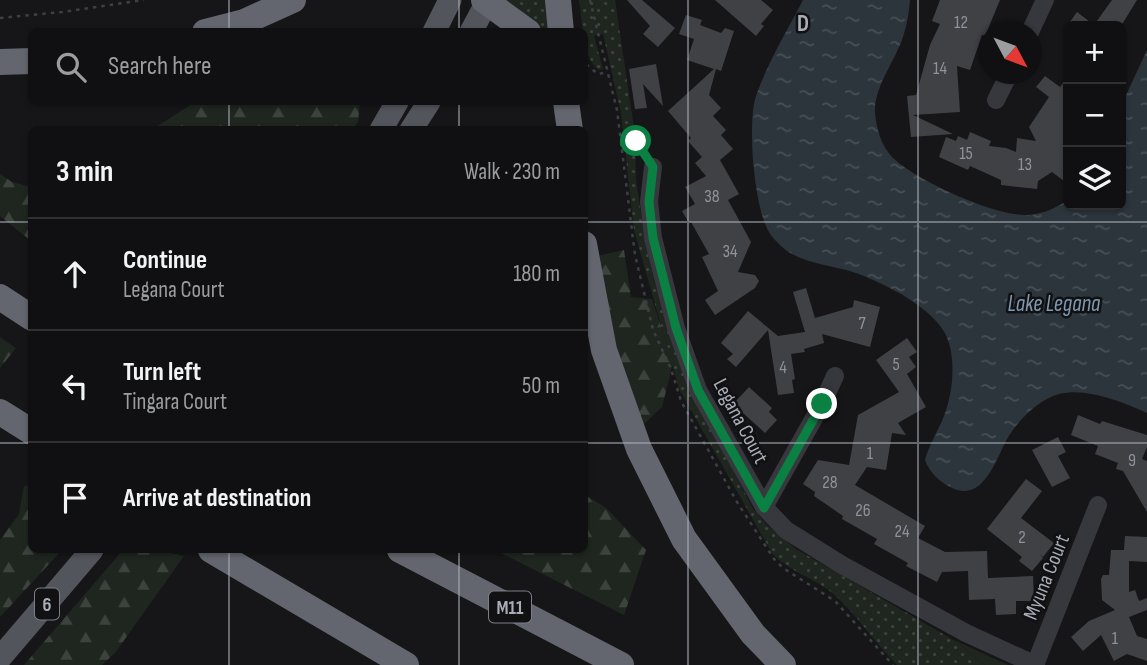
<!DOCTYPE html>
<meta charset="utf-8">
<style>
:root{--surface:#101012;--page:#1e1e20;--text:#f1f3f6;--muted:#9c9d9f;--line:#303032}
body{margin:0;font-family:"Sofia Sans Condensed",sans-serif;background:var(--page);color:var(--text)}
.controls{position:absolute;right:21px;top:21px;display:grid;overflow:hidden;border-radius:10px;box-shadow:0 2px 5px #0004}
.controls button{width:63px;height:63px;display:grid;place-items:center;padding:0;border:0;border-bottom:2px solid var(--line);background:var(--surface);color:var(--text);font:35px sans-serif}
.compass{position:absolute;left:979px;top:21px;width:63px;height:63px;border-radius:50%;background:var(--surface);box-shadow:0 2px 5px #0004;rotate:131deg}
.stop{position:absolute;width:21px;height:21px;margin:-16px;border:5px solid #0b8043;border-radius:50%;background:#fff}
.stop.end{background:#0b8043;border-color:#fff;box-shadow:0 2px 7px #0008}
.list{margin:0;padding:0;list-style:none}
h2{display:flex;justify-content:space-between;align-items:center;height:91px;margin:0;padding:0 28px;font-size:30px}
h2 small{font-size:23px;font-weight:400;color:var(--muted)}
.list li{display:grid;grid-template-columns:46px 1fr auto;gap:21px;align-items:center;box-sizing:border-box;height:112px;padding:0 28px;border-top:2px solid var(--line)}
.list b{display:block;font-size:26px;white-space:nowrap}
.list p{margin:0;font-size:23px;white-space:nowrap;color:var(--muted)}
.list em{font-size:23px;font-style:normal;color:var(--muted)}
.icon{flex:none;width:38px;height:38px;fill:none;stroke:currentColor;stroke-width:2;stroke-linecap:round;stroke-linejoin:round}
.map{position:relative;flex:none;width:1147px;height:665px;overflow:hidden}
.search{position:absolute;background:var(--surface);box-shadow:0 2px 5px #0004;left:28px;top:28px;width:560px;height:77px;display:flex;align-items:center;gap:18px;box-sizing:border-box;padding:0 24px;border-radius:10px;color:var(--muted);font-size:26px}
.panel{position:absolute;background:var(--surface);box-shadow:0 2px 5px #0004;left:28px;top:126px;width:560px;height:427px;border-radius:10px}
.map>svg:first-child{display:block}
.grass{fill:url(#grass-dots)}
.forest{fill:url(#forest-firs)}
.park{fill:#1e261f}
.water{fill:url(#water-ripples)}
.building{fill:#404145}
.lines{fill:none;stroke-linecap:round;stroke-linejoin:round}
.path{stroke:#3d3f44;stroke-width:2.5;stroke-dasharray:3.5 5;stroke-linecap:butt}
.minor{stroke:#37383d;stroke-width:18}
.major{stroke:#53555c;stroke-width:23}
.highway{stroke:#63666e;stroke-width:26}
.route{stroke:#0b8043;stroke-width:9}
.grid{fill:none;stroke:#a8adb8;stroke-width:2;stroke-opacity:0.55}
.labels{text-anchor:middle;stroke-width:5;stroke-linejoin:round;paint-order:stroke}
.number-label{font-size:18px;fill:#8e929b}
.shield{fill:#111113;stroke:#7b7e86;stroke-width:2}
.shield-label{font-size:19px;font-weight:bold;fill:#a8adb8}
.street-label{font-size:21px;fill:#a8adb8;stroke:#111113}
.water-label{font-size:23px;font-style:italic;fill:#7f9bb3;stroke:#111113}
.grid-label{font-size:23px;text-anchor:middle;font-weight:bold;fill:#a8adb8;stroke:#111113;stroke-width:5;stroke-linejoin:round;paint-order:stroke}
</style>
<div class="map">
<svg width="1147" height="665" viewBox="0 0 1147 665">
<defs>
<pattern id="grass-dots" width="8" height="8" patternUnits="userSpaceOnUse" patternTransform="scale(1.75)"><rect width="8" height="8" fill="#1e261f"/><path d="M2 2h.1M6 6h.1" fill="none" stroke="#3c433d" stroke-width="1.8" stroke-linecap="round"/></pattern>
<pattern id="forest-firs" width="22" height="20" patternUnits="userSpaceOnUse" patternTransform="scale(1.75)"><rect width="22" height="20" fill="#1e261f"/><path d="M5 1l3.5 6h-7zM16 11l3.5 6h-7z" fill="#3c433d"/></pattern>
<pattern id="water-ripples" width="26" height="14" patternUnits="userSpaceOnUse" patternTransform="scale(1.75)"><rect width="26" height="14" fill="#2c353c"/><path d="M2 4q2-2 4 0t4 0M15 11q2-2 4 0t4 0" fill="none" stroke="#485056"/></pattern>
</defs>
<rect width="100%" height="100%" fill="#161618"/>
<g class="grass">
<path d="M502,0H551L554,31H540Z"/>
<path d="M579,0H615L635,135L636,179L644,236L654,280L685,379L753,509L767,525L796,549L952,639L985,665H897C874,642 856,613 831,592C812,577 788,571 772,553L679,389L634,230L621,113L603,34L594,36L603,69L599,70C581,57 583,20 579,0Z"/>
</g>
<g class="forest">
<path d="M195,102H360L358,122L353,129H153Z"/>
<path d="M0,174L12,182L31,187V241L0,216Z"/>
<path d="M624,250L631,297L652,299L673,363L662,407L642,426L618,358L597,256Z"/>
<path d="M0,337L16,348L0,368Z"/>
<path d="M31,485L32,550H62L0,617V540L19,514L24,486Z"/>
<path d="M585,495L605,507L646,550L624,615L495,550H584Z"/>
<path d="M123,550H155L184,556L115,653L102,665H24Z"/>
</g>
<path class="park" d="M952,639L1006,664L1008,665H985Z"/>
<path class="water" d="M803,0H910C909,12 907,25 903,37C895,61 874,87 875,112C876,128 881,145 892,157C915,180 996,217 1028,215C1043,214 1056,208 1068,200V205H1121V106L1147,50V413C1123,402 1086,387 1059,394C1037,400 1018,421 1007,439C995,461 983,504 950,487C939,481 930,473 925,460C929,446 936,434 942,421C952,398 956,367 949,343C941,310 882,282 853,272C831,265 807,264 787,251C781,246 773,239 769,232C754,207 747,123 756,96C768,62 787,31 803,0Z"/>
<g class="building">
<path d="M627,0H642L675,28L658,47L643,34L650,26Z"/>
<path d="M715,0H761L773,10L761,24L764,26L756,36Z"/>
<path d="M940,0H1000L985,36L982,35L970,70L957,66L960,112L913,115L953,134L911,137L907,96L916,95L930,45L940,24L932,21Z"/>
<path d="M1112,0H1137L1121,26H1067L1077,12L1094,25Z"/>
<path d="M686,15L702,20L700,25L721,33L725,28L734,31L721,71L716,69L709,95L721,108L713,116L726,130L721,135L733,149L720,160L739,194L728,200L751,242L738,272L755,275L759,281L755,288L715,315L705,300L718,291L702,257L709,254L691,222L689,223L682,211L695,204L685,187L706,176L695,163L702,157L688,141L691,138L668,111L714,69L687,60L694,39L679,34Z"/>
<path d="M656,64L663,106L643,84L647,108L635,109L629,69Z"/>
<path d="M1045,76L1060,87L1068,76V184L1052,172L1038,181L1037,189L1001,185V180L970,166L968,170L939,157L946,137L956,141L958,136L967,140L970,132L991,141L989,146L1006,148L1016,152L1017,138L1036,141L1029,127L1049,97L1036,87Z"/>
<path d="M806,288L815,318L853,307L854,300L880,307L870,347L822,334L824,343L804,349L805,352L791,354L795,379L792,380L794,393L778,395L768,330L736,367L727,359L733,354L721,343L748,311L778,336L805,332L793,292Z"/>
<path d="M907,338L917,352L909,357L916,367L907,374L926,407L898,423L906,435L892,433L886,470L867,467L855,485L925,526L918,538L945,552L987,551L988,578L1033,576L1034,601H1016V614L996,615L995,599L969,600L968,571L942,572L937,582L906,566L908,563L874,544L877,539L842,519L843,516L814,496L815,492L803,484L818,460L849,465L858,415L899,392L876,360Z"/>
<path d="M749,387L772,408L769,412L777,420L765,433L733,404Z"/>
<path d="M1078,415L1100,424L1102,421L1147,435V447L1142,459L1147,461V512L1123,471L1116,469L1118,463L1095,454L1098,446L1071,435Z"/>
<path d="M1058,437L1066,452L1058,456L1070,478L1052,487L1032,450Z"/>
<path d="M1026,479L1042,491L1021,518L1054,543L1043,557L1040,554L1043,558L1032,571L1019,561L1022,557L987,529Z"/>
<path d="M1125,536L1147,537V562L1129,561V592L1135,590L1139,601L1147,598V610L1129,617L1137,636L1147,639V661L1127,654L1114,661L1101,635L1083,651L1071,637L1089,621L1115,610L1102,600L1101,579L1103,575H1109L1111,550H1124Z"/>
</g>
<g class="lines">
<g class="path">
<path d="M590,0L617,110L635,255L653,330L671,369L681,401L737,502L774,559L783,568L835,601L893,665"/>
<path d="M0,18L62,12L144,0"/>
<path d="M584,56L587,65L598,74L608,72"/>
<path d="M620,145L636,141L645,154"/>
</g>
<g class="minor">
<path d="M1030,32L1045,0"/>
<path d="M996,100L1009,74"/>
<path d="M653,167L649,202L653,238L676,328L698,390L764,507L786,530L842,565L966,633L1036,665"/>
<path d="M764,507L822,404L835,376"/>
<path d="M1035,665L1098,505"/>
</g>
<g class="major">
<path d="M434,32L450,0"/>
<path d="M471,32L488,0"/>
<path d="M381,130L397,102"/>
<path d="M411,130L429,102"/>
<path d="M0,658L92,550"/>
</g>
<g class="highway">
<path d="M484,0L528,32"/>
<path d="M558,0L561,32"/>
<path d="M205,32L244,22L293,0"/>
<path d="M0,62L32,61"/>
<path d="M566,102L570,130"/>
<path d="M584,244L604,350L639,449L684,539L753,634L783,665"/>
<path d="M0,297L32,318"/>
<path d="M0,412L32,432"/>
<path d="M211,550L406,665"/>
<path d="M400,550L621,665"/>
</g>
</g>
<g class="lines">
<path class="route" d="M636,141L653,167L649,202L653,238L676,328L698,390L764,508L822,404"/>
</g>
<path class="grid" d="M229,0V32M459,0V32M688,0V665M918,0V665M229,102V130M459,102V130M0,222H32M584,222H1147M0,443H32M584,443H1147M229,550V665M459,550V665"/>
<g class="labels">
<g class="number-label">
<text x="961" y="28">12</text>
<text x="940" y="74">14</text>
<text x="966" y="159">15</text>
<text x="1025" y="170">13</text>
<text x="712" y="202">38</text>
<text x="730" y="257">34</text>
<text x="862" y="329">7</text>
<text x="896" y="370">5</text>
<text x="783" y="373">4</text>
<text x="870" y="459">1</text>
<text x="1132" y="466">9</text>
<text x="830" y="488">28</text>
<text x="863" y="516">26</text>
<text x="902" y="537">24</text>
<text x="1022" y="543">2</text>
<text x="1115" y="644">1</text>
</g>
<g class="shield">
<rect x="35" y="588.5" width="24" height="31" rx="5"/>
<rect x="489" y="591.5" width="42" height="31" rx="5"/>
</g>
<g class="shield-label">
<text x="47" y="611">6</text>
<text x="510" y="614">M11</text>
</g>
<g class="street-label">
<text transform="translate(741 421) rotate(62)" y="7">Legana Court</text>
<text transform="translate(1046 577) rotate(-68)" y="7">Myuna Court</text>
</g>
<g class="water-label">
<text x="1054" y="311">Lake Legana</text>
</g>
</g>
<g class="grid-label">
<text x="803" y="31">D</text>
</g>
</svg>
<div class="controls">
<button>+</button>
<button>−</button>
<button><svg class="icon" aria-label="layers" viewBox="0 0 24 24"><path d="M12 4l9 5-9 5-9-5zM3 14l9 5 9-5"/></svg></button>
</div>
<svg class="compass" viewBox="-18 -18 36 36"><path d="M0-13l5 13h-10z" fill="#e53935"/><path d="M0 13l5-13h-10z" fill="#9c9d9f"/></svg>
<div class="stop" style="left:636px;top:141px"></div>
<div class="stop end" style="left:822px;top:404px"></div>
<div class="search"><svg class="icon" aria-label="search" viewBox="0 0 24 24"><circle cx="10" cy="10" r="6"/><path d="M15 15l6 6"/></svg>Search here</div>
<section class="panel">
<h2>3 min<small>Walk · 230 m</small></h2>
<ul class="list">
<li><svg class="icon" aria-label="ahead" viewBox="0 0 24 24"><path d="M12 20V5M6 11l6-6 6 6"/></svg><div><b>Continue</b><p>Legana Court</p></div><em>180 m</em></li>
<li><svg class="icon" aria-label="left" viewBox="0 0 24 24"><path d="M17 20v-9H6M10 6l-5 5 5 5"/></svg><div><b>Turn left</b><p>Tingara Court</p></div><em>50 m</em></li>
<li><svg class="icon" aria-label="arrive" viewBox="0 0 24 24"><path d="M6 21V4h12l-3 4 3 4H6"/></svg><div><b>Arrive at destination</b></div></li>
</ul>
</section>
</div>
